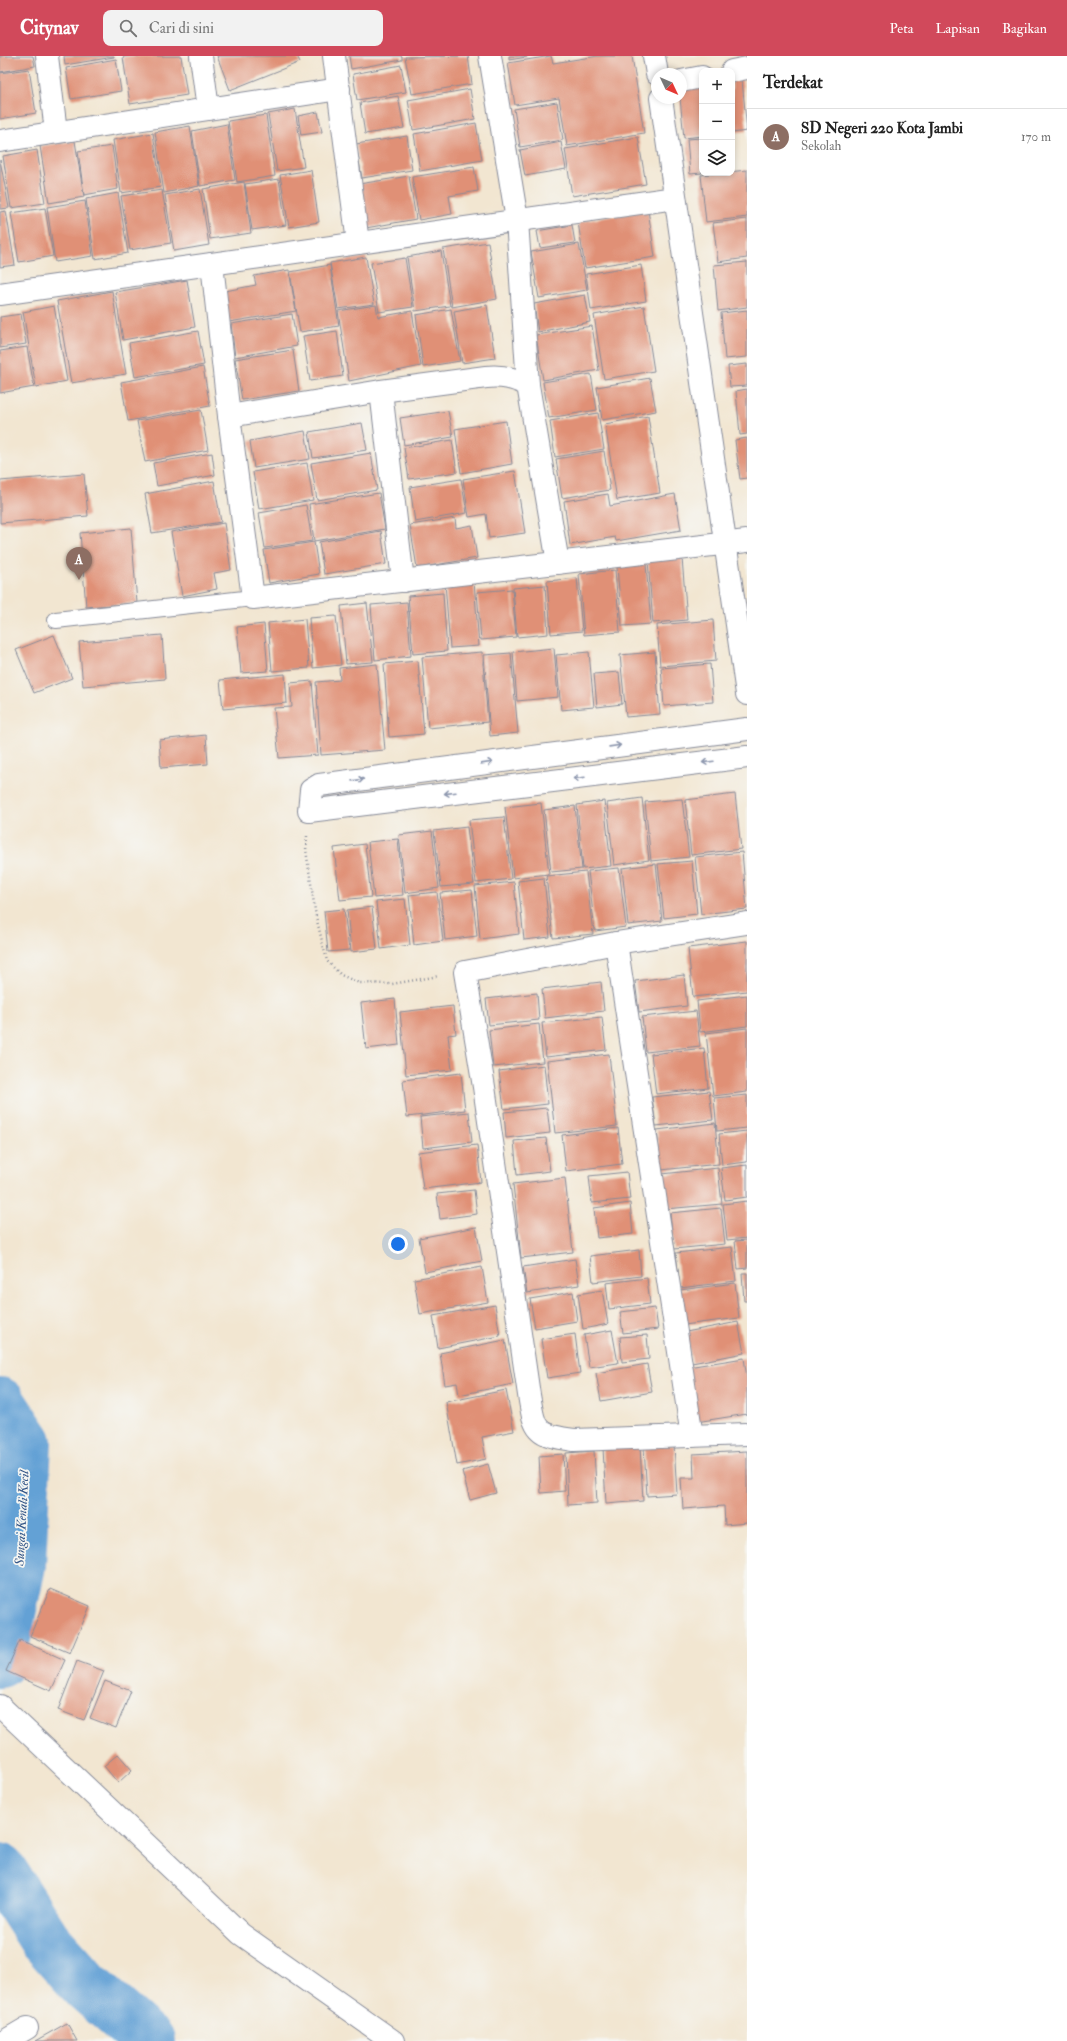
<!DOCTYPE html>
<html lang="id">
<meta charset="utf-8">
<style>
:root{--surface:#fff;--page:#f2f2f2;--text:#222;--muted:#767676;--line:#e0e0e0;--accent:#d1495b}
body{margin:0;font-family:"IM FELL Double Pica",serif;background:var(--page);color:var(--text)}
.controls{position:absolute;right:12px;top:12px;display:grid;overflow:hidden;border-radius:8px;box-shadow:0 2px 6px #0003}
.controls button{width:36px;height:36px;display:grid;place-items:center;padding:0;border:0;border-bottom:1px solid var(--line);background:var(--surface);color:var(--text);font:20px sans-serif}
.compass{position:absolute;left:651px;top:12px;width:36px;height:36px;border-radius:50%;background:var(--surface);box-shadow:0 2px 6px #0003;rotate:134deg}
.you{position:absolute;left:398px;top:1188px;width:14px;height:14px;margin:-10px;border:3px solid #fff;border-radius:50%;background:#1a73e8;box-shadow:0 0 0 6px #1a73e833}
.badge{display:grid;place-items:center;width:26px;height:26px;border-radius:50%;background:var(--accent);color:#fff;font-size:13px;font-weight:700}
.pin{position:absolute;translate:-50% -33px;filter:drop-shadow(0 1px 2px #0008)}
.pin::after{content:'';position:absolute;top:21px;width:14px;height:12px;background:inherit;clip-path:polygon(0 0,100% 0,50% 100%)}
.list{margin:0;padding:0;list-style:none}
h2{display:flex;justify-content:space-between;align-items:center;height:52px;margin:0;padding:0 16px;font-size:17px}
h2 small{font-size:13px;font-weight:400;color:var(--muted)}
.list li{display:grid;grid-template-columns:26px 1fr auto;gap:12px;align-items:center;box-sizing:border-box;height:56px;padding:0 16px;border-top:1px solid var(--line)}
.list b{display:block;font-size:15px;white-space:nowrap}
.list p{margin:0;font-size:13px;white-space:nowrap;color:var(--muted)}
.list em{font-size:13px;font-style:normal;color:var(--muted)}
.icon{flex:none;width:22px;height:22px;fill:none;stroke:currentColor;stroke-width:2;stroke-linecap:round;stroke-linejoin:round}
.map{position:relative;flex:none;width:747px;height:1985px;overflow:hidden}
header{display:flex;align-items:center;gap:24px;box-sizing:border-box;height:56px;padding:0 20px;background:var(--accent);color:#fff}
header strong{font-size:19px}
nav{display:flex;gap:22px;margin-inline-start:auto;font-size:14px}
.search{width:280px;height:36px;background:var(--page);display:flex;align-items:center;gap:10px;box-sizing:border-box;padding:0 14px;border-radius:8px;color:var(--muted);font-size:15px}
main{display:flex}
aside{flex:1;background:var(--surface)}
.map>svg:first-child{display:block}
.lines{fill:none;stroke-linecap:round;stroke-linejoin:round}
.river{stroke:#64a1d5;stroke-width:52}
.building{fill:#e09076}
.service-casing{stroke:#868a98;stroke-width:18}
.minor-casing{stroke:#868a98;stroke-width:24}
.path{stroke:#868a98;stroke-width:2.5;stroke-dasharray:1 3;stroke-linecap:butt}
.service{stroke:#fff;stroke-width:16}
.minor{stroke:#fff;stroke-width:22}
.oneway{stroke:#8d97ae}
.labels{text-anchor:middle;stroke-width:3.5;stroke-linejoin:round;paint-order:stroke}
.water-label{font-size:13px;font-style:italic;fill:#355788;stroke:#f6f6f2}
</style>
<header>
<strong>Citynav</strong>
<div class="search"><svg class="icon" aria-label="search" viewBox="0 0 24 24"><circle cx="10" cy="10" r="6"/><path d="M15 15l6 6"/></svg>Cari di sini</div>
<nav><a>Peta</a><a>Lapisan</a><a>Bagikan</a></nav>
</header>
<main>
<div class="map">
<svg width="747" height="1985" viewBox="0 0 747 1985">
<rect width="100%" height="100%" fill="#f6f6f2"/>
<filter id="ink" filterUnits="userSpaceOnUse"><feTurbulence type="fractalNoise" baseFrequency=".025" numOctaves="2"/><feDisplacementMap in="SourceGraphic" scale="8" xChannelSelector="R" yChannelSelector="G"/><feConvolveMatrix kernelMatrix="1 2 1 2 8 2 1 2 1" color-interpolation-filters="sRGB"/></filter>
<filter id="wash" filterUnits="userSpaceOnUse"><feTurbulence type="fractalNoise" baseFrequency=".012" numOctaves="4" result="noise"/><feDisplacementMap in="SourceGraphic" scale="16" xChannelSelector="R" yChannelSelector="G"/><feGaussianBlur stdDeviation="0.9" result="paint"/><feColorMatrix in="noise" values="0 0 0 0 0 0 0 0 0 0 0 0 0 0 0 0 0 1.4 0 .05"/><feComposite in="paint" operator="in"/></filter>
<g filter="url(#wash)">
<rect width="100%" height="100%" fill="#f2e6d1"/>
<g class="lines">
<g class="river">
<path d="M0,1347L26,1386L20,1509L0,1606"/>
<path d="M0,1813L45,1884L86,1930L149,1985"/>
</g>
</g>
<g id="blocks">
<g class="building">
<path d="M0,0H33L35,10L0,16Z"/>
<path d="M64,0H114V1L65,9Z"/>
<path d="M131,0H181L187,39L130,48L123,1Z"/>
<path d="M217,0H297L300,6L230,34Z"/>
<path d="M349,0H402V4L351,13Z"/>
<path d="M468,0L472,28L412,38L405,1Z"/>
<path d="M509,0H527V1L509,4Z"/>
<path d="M551,0L553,7L598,0H632L644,77L567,90L559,42L515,49L508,7Z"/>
<path d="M116,3L121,35L71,43L66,12Z"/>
<path d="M401,9L406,36L357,44L353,18Z"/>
<path d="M29,13L36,57L0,63V17Z"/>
<path d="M742,24L747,75L732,77V25Z"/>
<path d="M702,28V80L684,82L680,42L681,30Z"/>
<path d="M470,33L475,63L413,74L408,44Z"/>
<path d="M398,40L404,72L365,78L360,47Z"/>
<path d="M557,46L563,84L520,91L514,53Z"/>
<path d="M295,53L304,111L277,115L268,58Z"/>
<path d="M318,56L322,76L301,79L298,60Z"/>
<path d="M266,59L275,120L237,126L228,65Z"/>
<path d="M476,67L482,104L420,115L414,78Z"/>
<path d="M227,68L235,124L200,130L192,75Z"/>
<path d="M190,70L199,130L164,137L155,76Z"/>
<path d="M153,77L161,131L121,137L113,84Z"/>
<path d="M407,80L412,114L362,122L356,88Z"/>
<path d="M638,81L646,128L572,140L565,93Z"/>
<path d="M702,82V117L690,118L687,83Z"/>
<path d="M75,85L84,141L49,147L40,90Z"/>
<path d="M561,86L566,113L525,120L520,94Z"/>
<path d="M112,90L118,133L84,139L78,95Z"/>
<path d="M37,94L45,147L11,152L3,100Z"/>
<path d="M0,104L9,152L0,153Z"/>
<path d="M474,111L478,135L449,140L452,158L419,164L412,121Z"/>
<path d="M311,114L319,166L289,171L280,119Z"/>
<path d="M747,114V161L706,166L701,119Z"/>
<path d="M409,120L416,163L366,172L359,128Z"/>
<path d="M279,123L286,169L252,174L245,128Z"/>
<path d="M244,126L251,177L210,183L203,133Z"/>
<path d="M200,133L209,189L174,195L165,139Z"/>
<path d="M162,134L171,187L130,194L121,140Z"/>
<path d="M118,137L128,197L95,203L86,143Z"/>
<path d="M85,145L93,200L55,206L47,151Z"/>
<path d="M45,152L53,200L19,206L11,157Z"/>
<path d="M648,154L655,201L585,212L578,166Z"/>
<path d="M6,155L15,209L0,211V156Z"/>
<path d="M747,163V202L718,206L713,167Z"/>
<path d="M572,169L575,187L540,192L537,175Z"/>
<path d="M488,186L497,243L452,251L443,193Z"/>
<path d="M579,188L587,234L539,242L531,196Z"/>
<path d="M441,195L450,250L415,255L407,201Z"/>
<path d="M366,201L374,248L338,253L330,207Z"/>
<path d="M405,202L413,251L379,256L371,207Z"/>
<path d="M747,206V251L718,255L714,209Z"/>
<path d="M330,209L339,270L300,276L290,216Z"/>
<path d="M641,209L646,245L591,254L586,218Z"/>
<path d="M289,214L296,255L229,266L225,235L256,229L254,220Z"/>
<path d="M187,224L195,271L123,284L115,236Z"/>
<path d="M112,235L126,318L71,327L57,245Z"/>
<path d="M585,239L590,266L538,276L534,248Z"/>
<path d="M376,249L378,261L412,255L421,310L349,325L338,255Z"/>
<path d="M487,249L495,302L462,307L454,255Z"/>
<path d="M54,250L67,325L36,331L23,256Z"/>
<path d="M644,250L654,315L604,323L594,259Z"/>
<path d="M451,253L460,305L423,311L416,259Z"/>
<path d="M747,254V301L725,303L721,257Z"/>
<path d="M21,258L26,288L0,292V261Z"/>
<path d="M292,258L297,290L235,301L231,268Z"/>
<path d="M592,270L599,314L543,324L536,279Z"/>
<path d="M198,275L204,309L135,321L129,287Z"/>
<path d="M337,275L343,320L310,325L303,280Z"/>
<path d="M27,291L34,331L0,337V295Z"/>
<path d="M293,294L299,335L242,344L235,303Z"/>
<path d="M747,308V330L730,331L728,310Z"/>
<path d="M203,311L210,350L128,365L121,326Z"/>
<path d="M591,318L597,354L549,362L543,326Z"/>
<path d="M650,322L656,355L602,364L597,331Z"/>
<path d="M747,333V378L740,379L736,335Z"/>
<path d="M201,354L208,394L145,406L137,365Z"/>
<path d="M448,355L453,381L404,389L400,362Z"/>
<path d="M598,357L604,393L555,401L550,365Z"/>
<path d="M648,360L660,437L617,444L605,368Z"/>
<path d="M506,365L512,408L461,417L455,373Z"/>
<path d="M362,367L367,394L313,402L309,376Z"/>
<path d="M305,375L310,403L254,412L250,385Z"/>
<path d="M747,382V422L740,423L735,384Z"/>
<path d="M452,384L457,416L409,423L404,392Z"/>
<path d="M604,395L610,434L562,442L556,403Z"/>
<path d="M212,397L215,419L157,430L153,407Z"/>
<path d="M371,397L377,434L317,444L311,407Z"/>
<path d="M307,407L313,444L259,453L253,416Z"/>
<path d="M515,415L525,477L489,482L486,458L469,461L463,423Z"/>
<path d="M84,418L88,460L0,467V425Z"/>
<path d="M461,423L467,457L415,466L410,431Z"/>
<path d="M214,425L221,466L152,477L145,438Z"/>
<path d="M379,437L385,473L314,485L309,448Z"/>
<path d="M608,438L610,450L675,438L681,474L616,485L615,481L570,489L564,445Z"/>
<path d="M306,449L312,485L265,492L259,457Z"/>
<path d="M455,462L456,472L472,469L477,502L417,512L410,469Z"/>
<path d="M224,467L231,514L214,517L217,533L182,540L171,476Z"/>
<path d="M131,472L137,547L86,551L80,477Z"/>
<path d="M381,475L386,508L324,518L319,486Z"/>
<path d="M314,486L319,518L269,527L264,494Z"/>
<path d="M682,502L687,564L653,567L648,505Z"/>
<path d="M646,508L651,568L622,570L617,511Z"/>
<path d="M615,514L620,576L584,579L579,518Z"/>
<path d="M577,522L582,575L551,578L547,525Z"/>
<path d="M474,525L479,590L450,592L445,527Z"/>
<path d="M545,529L548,578L517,581L513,532Z"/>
<path d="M512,533L516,581L481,584L477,536Z"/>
<path d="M443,537L447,595L413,598L408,540Z"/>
<path d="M407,546L411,600L375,604L371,549Z"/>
<path d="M367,547L373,606L346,608L341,550Z"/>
<path d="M336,560L341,609L313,612L309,562Z"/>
<path d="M305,563L309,612L272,615L268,567Z"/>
<path d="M713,564L716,605L660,610L657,569Z"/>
<path d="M264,568L268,615L241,617L237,571Z"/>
<path d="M54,579L72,622L34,637L16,594Z"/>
<path d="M162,579L165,623L83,630L79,586Z"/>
<path d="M554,592L558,641L517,645L513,596Z"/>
<path d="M482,596L488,666L428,672L422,601Z"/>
<path d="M589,596L594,651L561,654L556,599Z"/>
<path d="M655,596L660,658L626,661L620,599Z"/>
<path d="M511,597L518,677L490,680L484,599Z"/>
<path d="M418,605L424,678L389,681L384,608Z"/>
<path d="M377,608L385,694L321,699L316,626L340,624L339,612Z"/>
<path d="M710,608L713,646L664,650L661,612Z"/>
<path d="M619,616L622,648L597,651L594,618Z"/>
<path d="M285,618L287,647L223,653L220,624Z"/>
<path d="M312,625L318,699L279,702L274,652L292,651L290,627Z"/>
<path d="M206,679L208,708L161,712L159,684Z"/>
<path d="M735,738L741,793L691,799L685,744Z"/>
<path d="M642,742L649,804L614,809L607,747Z"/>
<path d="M682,743L689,801L651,805L645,746Z"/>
<path d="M604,745L611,810L583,813L577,749Z"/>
<path d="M541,747L549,818L513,822L505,751Z"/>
<path d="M575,750L582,813L551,816L544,754Z"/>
<path d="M504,761L511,823L476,827L469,764Z"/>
<path d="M467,771L474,828L441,831L434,775Z"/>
<path d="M432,775L439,832L405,837L399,779Z"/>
<path d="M398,783L403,839L374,842L368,786Z"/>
<path d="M365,788L371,841L340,844L334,792Z"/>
<path d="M742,796L747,853L701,858L695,801Z"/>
<path d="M692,805L697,858L664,862L658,808Z"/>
<path d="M656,808L662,865L628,869L622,812Z"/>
<path d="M619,812L626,871L595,875L588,815Z"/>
<path d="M586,816L593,878L553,882L546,820Z"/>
<path d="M544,822L550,881L524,884L518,825Z"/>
<path d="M514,826L519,878L480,883L475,830Z"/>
<path d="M472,834L477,880L445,884L440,837Z"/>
<path d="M437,836L443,885L414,889L409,839Z"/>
<path d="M405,843L410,889L381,893L376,846Z"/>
<path d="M372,851L377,893L351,896L347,854Z"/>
<path d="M344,853L349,894L328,896L324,855Z"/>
<path d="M747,885V935L693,941L688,892Z"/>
<path d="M684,919L687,950L639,956L635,925Z"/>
<path d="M601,926L604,955L545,962L542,933Z"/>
<path d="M537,937L539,964L489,969L486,943Z"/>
<path d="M747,939V970L700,976L697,945Z"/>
<path d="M395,943L399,989L366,993L361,947Z"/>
<path d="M453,950L456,978L448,979L452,1014L406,1019L400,956Z"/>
<path d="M696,955L700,990L646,996L642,961Z"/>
<path d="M602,961L606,994L546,1001L542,967Z"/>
<path d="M539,968L543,1006L493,1011L489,974Z"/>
<path d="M747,972V1036L713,1040L706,977Z"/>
<path d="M704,992L708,1032L656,1038L651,998Z"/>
<path d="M609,998L617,1070L555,1077L547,1005Z"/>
<path d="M544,1009L548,1048L504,1053L499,1015Z"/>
<path d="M461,1017L465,1054L407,1061L403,1024Z"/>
<path d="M709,1035L713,1064L656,1070L652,1041Z"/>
<path d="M747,1039V1072L717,1075L714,1042Z"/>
<path d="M547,1052L550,1077L506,1082L504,1056Z"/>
<path d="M469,1056L472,1086L423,1092L420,1061Z"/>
<path d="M715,1067L719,1108L661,1114L657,1074Z"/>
<path d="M618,1072L622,1108L566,1115L562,1079Z"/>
<path d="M747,1075V1106L722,1109L719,1078Z"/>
<path d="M546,1082L550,1115L517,1119L514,1085Z"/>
<path d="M477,1089L481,1126L423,1133L418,1096Z"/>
<path d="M747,1109V1141L725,1144L721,1112Z"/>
<path d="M718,1112L722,1148L665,1153L662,1118Z"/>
<path d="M627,1116L630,1143L592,1147L589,1120Z"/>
<path d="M565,1122L573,1196L521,1202L513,1128Z"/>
<path d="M474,1134L477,1158L440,1163L437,1138Z"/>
<path d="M747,1145V1182L727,1184L723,1148Z"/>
<path d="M630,1147L633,1178L597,1182L594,1152Z"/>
<path d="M721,1152L725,1188L674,1193L670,1157Z"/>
<path d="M476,1171L482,1205L425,1216L419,1182Z"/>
<path d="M747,1184V1212L738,1213L735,1185Z"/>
<path d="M732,1191L736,1225L680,1232L676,1197Z"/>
<path d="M639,1194L641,1220L593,1226L590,1200Z"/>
<path d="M575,1203L579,1229L527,1237L523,1211Z"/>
<path d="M482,1211L488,1246L420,1258L414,1223Z"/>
<path d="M742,1217H747V1245H744Z"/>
<path d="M647,1222L650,1248L609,1253L606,1227Z"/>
<path d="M735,1227L739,1262L684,1269L680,1234Z"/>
<path d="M602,1234L608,1268L583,1273L578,1238Z"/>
<path d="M573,1236L577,1265L535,1272L530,1243Z"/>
<path d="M495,1249L500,1280L438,1292L433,1260Z"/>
<path d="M655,1252L658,1273L623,1277L620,1256Z"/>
<path d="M738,1266L744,1297L692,1307L686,1276Z"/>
<path d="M612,1274L618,1307L589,1311L584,1279Z"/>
<path d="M575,1278L580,1317L547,1322L541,1283Z"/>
<path d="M647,1279L649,1303L622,1306L620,1281Z"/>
<path d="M505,1284L513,1328L459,1339L457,1327L445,1329L440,1297Z"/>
<path d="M744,1302L747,1322V1358L696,1366L688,1311Z"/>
<path d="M647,1308L652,1336L601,1345L596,1317Z"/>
<path d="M506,1334L514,1375L482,1381L486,1403L457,1409L446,1346Z"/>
<path d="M674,1389L677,1438L647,1440L644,1391Z"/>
<path d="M640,1390L643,1445L606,1448L603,1392Z"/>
<path d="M594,1395L597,1447L568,1449L566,1397Z"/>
<path d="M747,1395V1467L725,1469L724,1450L683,1453L681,1422H694L693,1398Z"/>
<path d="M563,1398L565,1435L541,1437L539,1400Z"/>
<path d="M488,1408L496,1437L470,1444L462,1415Z"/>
<path d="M50,1533L90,1550L70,1597L30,1580Z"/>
<path d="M20,1584L65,1604L51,1635L6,1615Z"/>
<path d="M77,1605L104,1615L84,1664L58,1654Z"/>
<path d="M105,1625L131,1635L116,1672L90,1662Z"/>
<path d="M118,1698L132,1714L118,1727L104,1710Z"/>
<path d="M67,1967L77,1985H35Z"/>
</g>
</g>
</g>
<g filter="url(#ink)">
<use href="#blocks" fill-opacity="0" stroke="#868a98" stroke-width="1"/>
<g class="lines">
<defs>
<path id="service" d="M56,564L253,542"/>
<g id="minor">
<path d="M47,0L56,76"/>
<path d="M201,0L208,53"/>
<path d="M334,0L358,187"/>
<path d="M490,0L517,164L528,329"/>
<path d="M654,0L657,18"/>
<path d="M732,15L747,12"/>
<path d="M681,25L702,21"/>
<path d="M661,42L747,638"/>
<path d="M0,85L339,33"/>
<path d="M212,208L229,360L253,542L747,485"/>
<path d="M0,238L675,142"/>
<path d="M381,335L403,525"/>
<path d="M229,360L381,335L486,321C502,319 514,322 528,329L558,507"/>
<path d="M747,673L319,729L311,734L309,755L747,701"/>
<path d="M747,867L616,887L465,916L484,1031L529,1339C535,1375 535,1379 574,1384L747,1378"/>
<path d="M616,887L692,1380"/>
<path d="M0,1650L241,1878L393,1985"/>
<path d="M5,1985L27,1972"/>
</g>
</defs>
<use href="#service" class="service-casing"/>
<use href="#minor" class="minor-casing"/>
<path class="path" d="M307,780L306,794L316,861L327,905L341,919L359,927L392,928L439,920"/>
<use href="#service" class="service"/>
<use href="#minor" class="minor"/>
</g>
<defs><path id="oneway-shaft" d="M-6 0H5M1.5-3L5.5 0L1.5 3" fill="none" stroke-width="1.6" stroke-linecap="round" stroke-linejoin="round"/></defs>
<g class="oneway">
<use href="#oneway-shaft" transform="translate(615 690) rotate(-8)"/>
<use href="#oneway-shaft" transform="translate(708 706) rotate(173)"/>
<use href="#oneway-shaft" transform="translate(487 707) rotate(-8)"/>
<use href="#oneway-shaft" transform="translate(579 722) rotate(173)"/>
<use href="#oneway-shaft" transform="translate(358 724) rotate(-8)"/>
<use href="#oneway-shaft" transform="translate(450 737) rotate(173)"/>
</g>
</g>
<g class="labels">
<g class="water-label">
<text transform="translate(21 1462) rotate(-87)" y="5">Sungai Kenali Kecil</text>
</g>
</g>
</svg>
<div class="controls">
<button>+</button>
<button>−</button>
<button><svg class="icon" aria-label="layers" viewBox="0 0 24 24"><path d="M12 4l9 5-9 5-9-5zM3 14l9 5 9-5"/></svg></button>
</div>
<svg class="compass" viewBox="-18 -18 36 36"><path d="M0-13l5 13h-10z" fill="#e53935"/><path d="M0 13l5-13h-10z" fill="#767676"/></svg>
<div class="you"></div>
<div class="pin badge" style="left:79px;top:524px;background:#8d6e63">A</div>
</div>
<aside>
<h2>Terdekat<small></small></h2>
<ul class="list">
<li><span class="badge" style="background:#8d6e63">A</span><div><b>SD Negeri 220 Kota Jambi</b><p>Sekolah</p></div><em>170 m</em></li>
</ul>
</aside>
</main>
